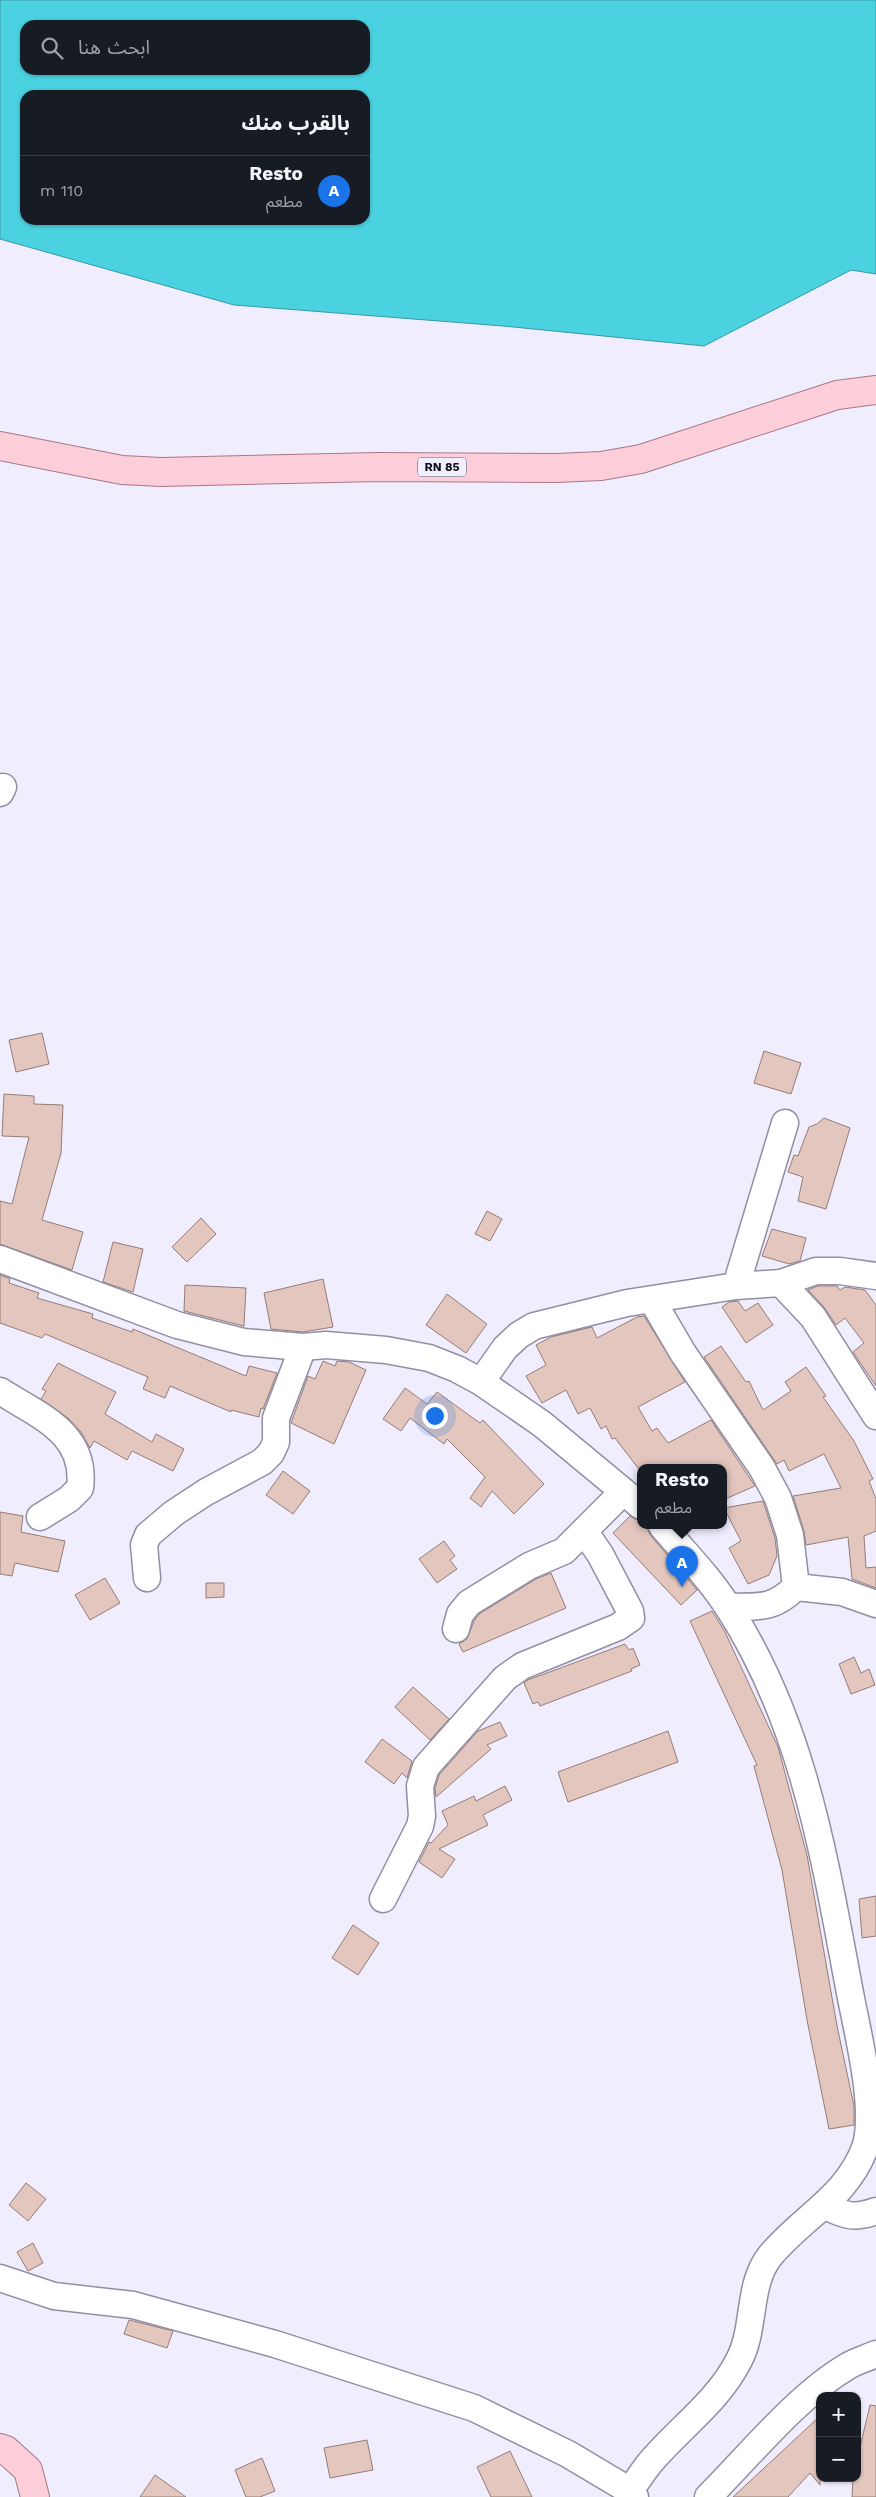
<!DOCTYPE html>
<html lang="ar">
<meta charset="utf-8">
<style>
:root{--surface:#171b24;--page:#242831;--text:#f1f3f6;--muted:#9ea1a6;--line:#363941;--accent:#1a73e8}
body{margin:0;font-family:"Work Sans","Noto Sans Arabic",sans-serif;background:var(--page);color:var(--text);direction:rtl}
.controls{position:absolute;right:15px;bottom:15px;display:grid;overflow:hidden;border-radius:10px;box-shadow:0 1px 4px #0004}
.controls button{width:45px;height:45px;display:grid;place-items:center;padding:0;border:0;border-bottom:1px solid var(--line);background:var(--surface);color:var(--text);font:25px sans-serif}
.you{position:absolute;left:434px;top:1415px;width:18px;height:18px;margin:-12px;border:4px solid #fff;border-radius:50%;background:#1a73e8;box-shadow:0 0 0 8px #1a73e833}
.badge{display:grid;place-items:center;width:32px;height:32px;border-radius:50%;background:var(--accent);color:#fff;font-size:16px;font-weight:700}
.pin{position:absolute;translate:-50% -41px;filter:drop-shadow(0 1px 2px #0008)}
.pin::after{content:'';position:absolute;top:26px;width:18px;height:15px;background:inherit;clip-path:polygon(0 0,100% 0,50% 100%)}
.popup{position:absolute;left:637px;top:1464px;width:90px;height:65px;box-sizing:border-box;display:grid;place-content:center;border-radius:10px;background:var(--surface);filter:drop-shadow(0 1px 4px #0005);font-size:16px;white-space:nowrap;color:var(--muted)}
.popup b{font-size:19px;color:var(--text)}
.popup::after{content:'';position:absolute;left:50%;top:100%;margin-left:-10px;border:10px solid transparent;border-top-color:var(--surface)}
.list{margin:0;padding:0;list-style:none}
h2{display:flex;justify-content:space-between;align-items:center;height:65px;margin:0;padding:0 20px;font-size:21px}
h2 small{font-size:16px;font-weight:400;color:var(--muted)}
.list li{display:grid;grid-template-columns:32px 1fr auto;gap:15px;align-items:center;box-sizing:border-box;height:70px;padding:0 20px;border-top:1px solid var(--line)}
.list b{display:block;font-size:19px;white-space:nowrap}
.list p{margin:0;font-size:16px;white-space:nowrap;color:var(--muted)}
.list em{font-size:16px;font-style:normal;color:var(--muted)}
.icon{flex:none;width:28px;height:28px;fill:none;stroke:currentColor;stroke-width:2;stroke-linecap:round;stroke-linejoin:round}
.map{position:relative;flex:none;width:876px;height:2497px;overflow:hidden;direction:ltr}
.search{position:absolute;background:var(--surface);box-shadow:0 1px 4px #0004;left:20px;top:20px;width:350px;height:55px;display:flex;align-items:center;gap:12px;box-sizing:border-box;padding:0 18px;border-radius:15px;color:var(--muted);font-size:19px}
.panel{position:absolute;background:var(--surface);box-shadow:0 1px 4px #0004;left:20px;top:90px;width:350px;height:135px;border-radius:15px;direction:rtl}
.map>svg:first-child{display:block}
.water{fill:#4ad2e1;stroke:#3998a5;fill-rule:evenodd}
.building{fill:#e3c7bf;stroke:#967c75}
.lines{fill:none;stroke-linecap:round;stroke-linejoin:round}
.minor-casing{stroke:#918ea5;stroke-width:29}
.major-casing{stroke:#a87785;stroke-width:30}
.minor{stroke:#fff;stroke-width:26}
.major{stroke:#fcced9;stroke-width:28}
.labels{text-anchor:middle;stroke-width:5;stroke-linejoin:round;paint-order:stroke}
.shield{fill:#f0eefe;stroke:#54535d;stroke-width:1}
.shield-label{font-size:12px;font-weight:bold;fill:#111018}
</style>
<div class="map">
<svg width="876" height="2497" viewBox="0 0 876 2497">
<rect width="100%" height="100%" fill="#f0eefe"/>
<path class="water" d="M0,0H876V274L851,270L704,346L503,326L234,305L0,239ZM25,25H365V70H25ZM25,95H365V220H25Z"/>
<g class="building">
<path d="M42,1033L49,1064L16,1072L9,1040Z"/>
<path d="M764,1051L801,1063L791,1094L754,1083Z"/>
<path d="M4,1094L34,1096V1104L63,1105L61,1153L42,1220L83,1232L72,1270L0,1244V1201L12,1204L29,1137L2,1136Z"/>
<path d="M824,1118L850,1128L826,1209L798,1201L803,1177L788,1172L794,1155L798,1156L809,1127L817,1124Z"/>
<path d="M487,1211L502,1219L490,1241L475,1234Z"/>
<path d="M201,1218L216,1234L187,1262L172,1247Z"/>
<path d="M772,1229L806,1238L800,1261L789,1264L762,1256Z"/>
<path d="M113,1242L143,1249L133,1292L103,1282Z"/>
<path d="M0,1275L10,1279L9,1283L39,1293L37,1298L93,1314L92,1318L132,1332L133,1329L246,1376L249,1366L277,1373L263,1409L261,1408L259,1417L231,1410V1412L170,1386L165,1398L143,1389L148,1377L45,1334L42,1338L0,1323Z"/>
<path d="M323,1279L333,1327L303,1332L271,1329L264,1293Z"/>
<path d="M185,1285L246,1288L244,1326L184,1311Z"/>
<path d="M818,1286H837L840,1290L845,1287L865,1290L876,1305V1386L853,1352L864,1343L845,1318L836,1325L824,1307L808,1290Z"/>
<path d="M447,1294L487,1324L466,1353L426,1325Z"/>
<path d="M738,1301L745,1311L758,1303L773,1325L746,1343L722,1307L729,1302Z"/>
<path d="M644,1316L685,1382L638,1407L652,1431L657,1428L668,1443L711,1420L755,1486L723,1500V1468H638L615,1438L612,1439L606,1426L601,1429L590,1408L578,1414L566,1390L542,1403L526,1376L546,1365L536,1345L551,1337L592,1327L597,1338L637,1317Z"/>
<path d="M721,1346L746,1382L749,1381L763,1410L791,1391L785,1382L806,1367L826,1396L823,1397L854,1441L873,1479L869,1481L876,1499V1531L864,1536L866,1568L876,1567V1588L852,1579L848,1537L806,1545L804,1531L793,1496L841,1488L824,1454L789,1471L784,1460L777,1464L704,1357Z"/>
<path d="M323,1361L335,1366L337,1361L349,1362L366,1370L334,1444L291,1423L308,1376L315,1379Z"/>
<path d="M58,1363L116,1392L105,1414L152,1442L156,1434L184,1449L173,1471L132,1451L127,1460L94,1441L90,1448L81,1432L68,1418L41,1399L46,1391L42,1389Z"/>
<path d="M405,1388L427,1404L437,1392L480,1423L483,1420L544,1484L514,1514L492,1491L481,1507L470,1498L485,1477L447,1439L444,1444L410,1418L401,1431L383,1419Z"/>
<path d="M283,1471L310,1491L293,1514L266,1495Z"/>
<path d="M763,1501L775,1538L777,1556L769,1575L748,1584L729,1548L741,1541L724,1508Z"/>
<path d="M0,1512L23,1516L21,1532L65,1541L58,1572L15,1563L12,1576L0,1574Z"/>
<path d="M630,1516L640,1521L641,1526L647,1529L651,1536L697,1590L681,1605L613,1533Z"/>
<path d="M444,1541L455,1556L450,1560L457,1569L437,1583L419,1559Z"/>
<path d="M551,1573L566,1608L463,1652L459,1644L467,1639L474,1621L479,1614L536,1579Z"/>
<path d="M105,1578L120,1603L90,1620L75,1595Z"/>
<path d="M206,1583H224V1597L206,1598Z"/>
<path d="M712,1611L725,1632L778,1747L807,1855L837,2026L854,2106V2125L829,2129L807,2020L782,1870L754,1766L757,1765L690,1621Z"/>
<path d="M625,1644L629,1650L633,1648L640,1665L631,1669L632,1671L540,1706L538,1702L533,1704L524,1683L528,1680Z"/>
<path d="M854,1657L861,1673L869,1669L875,1685L851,1694L839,1664Z"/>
<path d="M413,1687L449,1719L430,1740L395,1707Z"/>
<path d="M500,1722L507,1736L487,1745L491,1749L436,1797L435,1788L439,1775L478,1731Z"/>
<path d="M668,1731L678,1762L568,1802L558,1772Z"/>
<path d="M382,1739L412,1761L407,1778L402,1773L394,1784L365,1762Z"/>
<path d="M505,1786L512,1800L483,1815L488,1825L439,1849L455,1859L442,1878L419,1862L429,1842L431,1843L448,1825L442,1811L474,1796L476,1801Z"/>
<path d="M876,1896V1936L862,1938L859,1899Z"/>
<path d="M353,1925L379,1943L358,1975L332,1958Z"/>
<path d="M26,2183L46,2199L28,2221L9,2205Z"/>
<path d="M33,2243L43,2263L28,2271L17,2252Z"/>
<path d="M129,2320L173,2331L167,2348L124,2334Z"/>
<path d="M870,2405L876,2406V2497H852L853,2478H857V2460Z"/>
<path d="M820,2416V2485L810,2473L788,2497H733Z"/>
<path d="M367,2440L373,2470L330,2478L324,2448Z"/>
<path d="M510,2451L532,2497H491L477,2467Z"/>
<path d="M262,2458L275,2491L260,2497H246L235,2470Z"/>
<path d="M155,2475L186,2497H140Z"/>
</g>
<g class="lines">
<defs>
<g id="minor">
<path d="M0,793L3,787"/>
<path d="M0,1259L177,1325L244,1342L303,1347L326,1345L386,1350L429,1358L457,1369L481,1382L542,1424L641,1506"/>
<path d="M781,1283L813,1317L876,1416"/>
<path d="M736,1286L781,1283L816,1271H840L876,1276"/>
<path d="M652,1300L683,1353L762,1468L778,1498L790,1535L796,1587C772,1610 760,1606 728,1607"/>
<path d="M481,1382L505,1348L519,1335L534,1326L627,1303L736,1286L785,1123"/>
<path d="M0,1391C39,1416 87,1433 80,1488L69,1499L40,1517"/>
<path d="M147,1578L144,1545L148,1535L174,1513L206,1492L262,1462L271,1453L276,1442V1418L303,1347"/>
<path d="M796,1587L842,1592L876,1604"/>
<path d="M456,1629L460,1614L469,1603L529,1566L564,1551L584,1531"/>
<path d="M383,1899L420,1826L422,1816L420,1786L426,1767L505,1678L522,1666L618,1627L631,1618L630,1611L600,1554L584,1531L622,1493"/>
<path d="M825,2206C846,2216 854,2219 876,2211"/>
<path d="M0,2278L54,2296L133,2305L275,2344L474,2408L568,2454L630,2491"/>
<path d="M635,2497L630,2491C636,2482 642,2473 649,2464C678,2429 718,2402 739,2360C756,2328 747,2285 770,2256C803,2216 848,2197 866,2145C876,2107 859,2039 851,1998C825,1862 805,1726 728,1607C709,1577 685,1553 662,1526"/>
<path d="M708,2497C750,2455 797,2396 848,2366C856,2361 867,2358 876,2354"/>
</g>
<g id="major">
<path d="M0,446L122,470L161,472L378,467L556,468L601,466L641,459L837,395L876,390"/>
<path d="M0,2448L6,2450L28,2470L35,2497"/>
</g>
</defs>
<use href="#minor" class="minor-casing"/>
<use href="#major" class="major-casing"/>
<use href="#minor" class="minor"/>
<use href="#major" class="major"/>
</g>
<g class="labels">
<rect class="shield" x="418" y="457.5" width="48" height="19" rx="4"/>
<g class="shield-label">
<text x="442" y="471">RN 85</text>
</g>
</g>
</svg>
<div class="controls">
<button>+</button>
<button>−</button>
</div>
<div class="you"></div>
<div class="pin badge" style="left:682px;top:1587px">A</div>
<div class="popup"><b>Resto</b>مطعم</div>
<div class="search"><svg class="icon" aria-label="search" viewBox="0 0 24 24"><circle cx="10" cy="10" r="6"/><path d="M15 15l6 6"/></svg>ابحث هنا</div>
<section class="panel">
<h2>بالقرب منك<small></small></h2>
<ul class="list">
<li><span class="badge">A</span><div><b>Resto</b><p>مطعم</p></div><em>110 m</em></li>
</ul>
</section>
</div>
